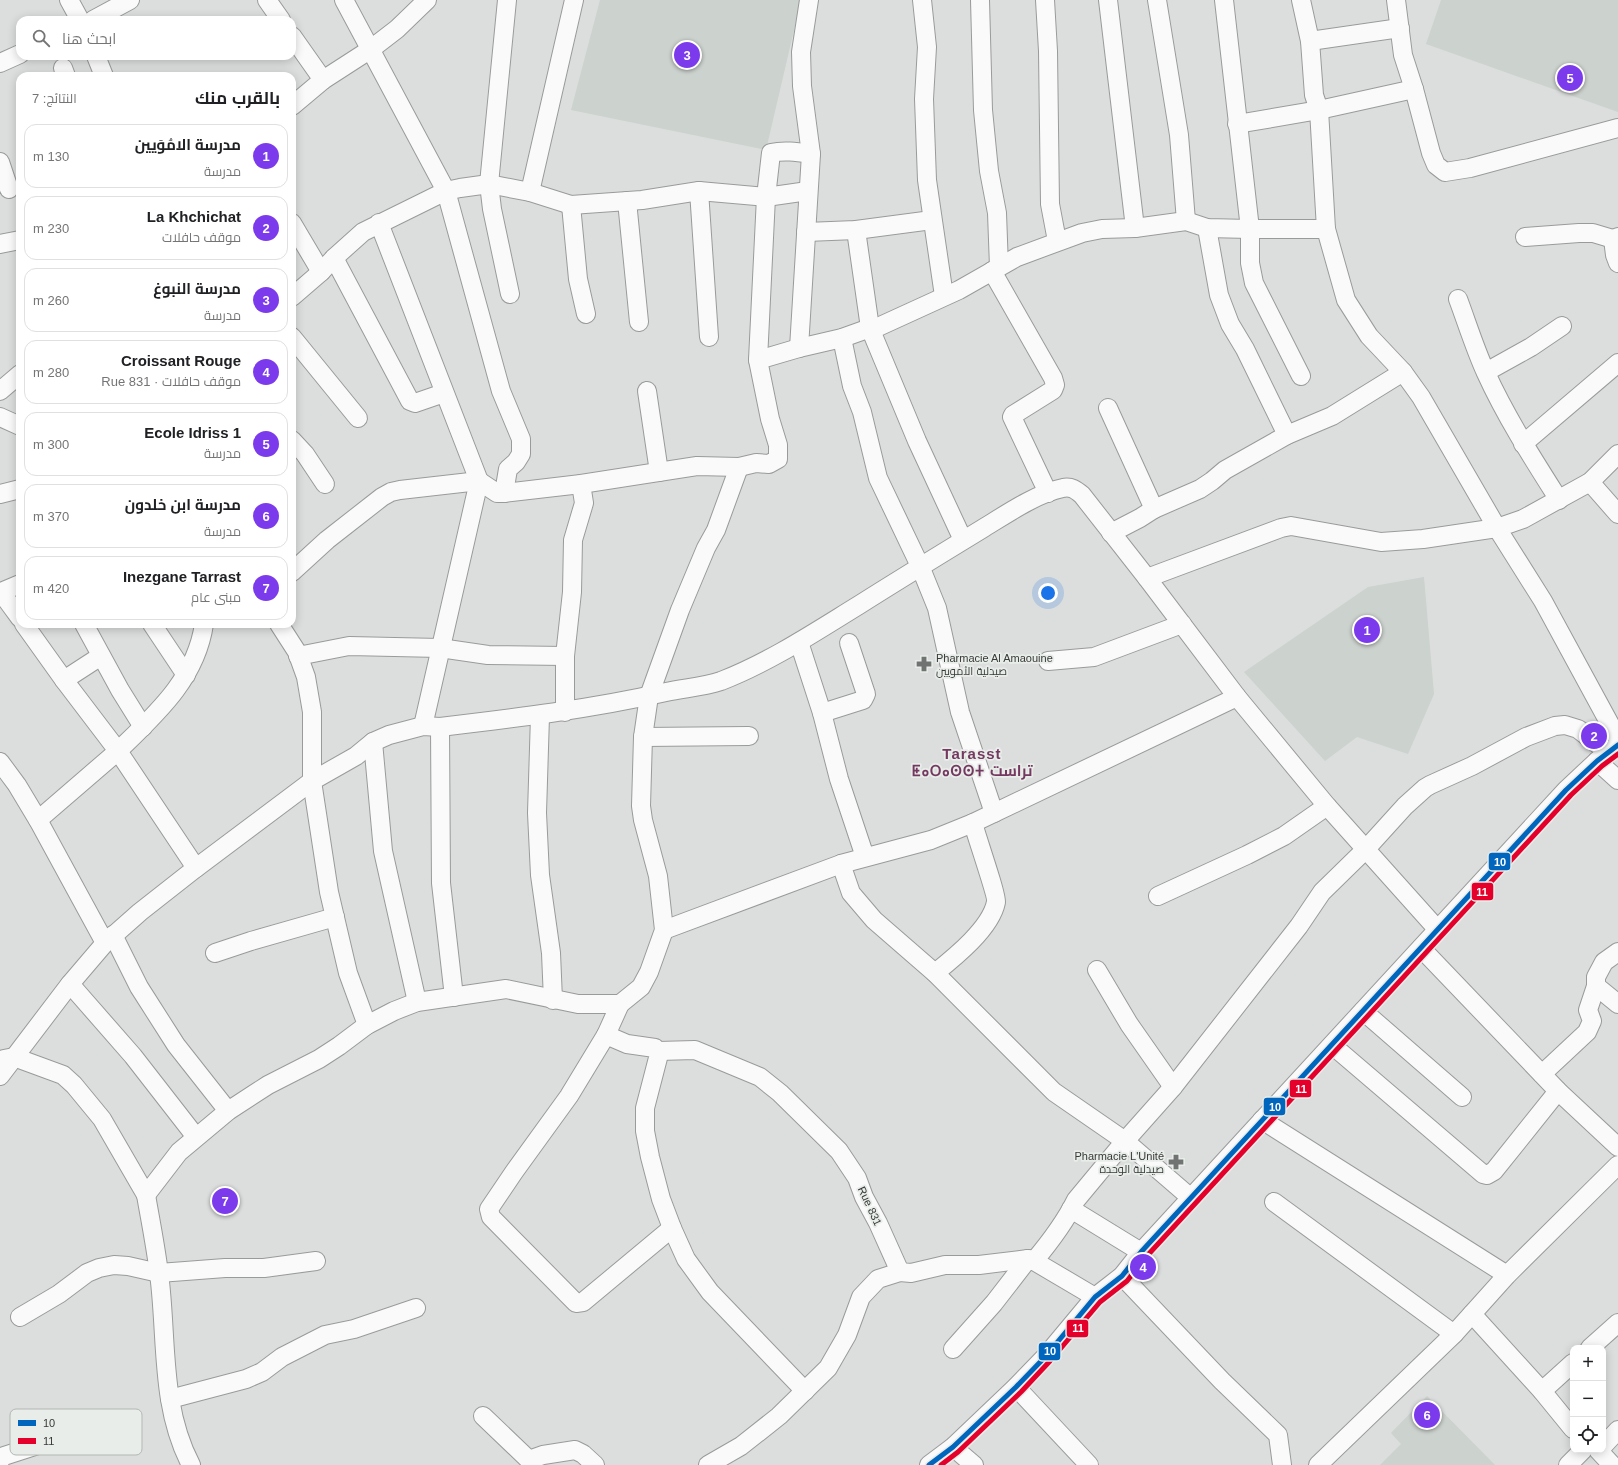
<!DOCTYPE html>
<html lang="ar">
<meta charset="utf-8">
<style>
:root{--surface:#fff;--page:#f6f6f6;--text:#202124;--muted:#757577;--line:#e0e0e0;--accent:#7c3aed}
body{margin:0;font-family:Helvetica,Cairo,"Noto Sans Tifinagh",sans-serif;background:var(--page);color:var(--text);direction:rtl}
.controls{position:absolute;right:12px;bottom:12px;display:grid;overflow:hidden;border-radius:8px;box-shadow:0 2px 10px #0003}
.controls button{width:36px;height:36px;display:grid;place-items:center;padding:0;border:0;border-bottom:1px solid var(--line);background:var(--surface);color:var(--text);font:20px sans-serif}
.you{position:absolute;left:1048px;top:593px;width:14px;height:14px;margin:-10px;border:3px solid #fff;border-radius:50%;background:#1a73e8;box-shadow:0 0 0 6px #1a73e833}
.badge{display:grid;place-items:center;width:26px;height:26px;border-radius:50%;background:var(--accent);color:#fff;font-size:13px;font-weight:700}
.pin{position:absolute;translate:-50% -50%;border:2px solid #fff;box-shadow:0 1px 4px #0006}
.list{margin:0;padding:0;list-style:none}
h2{display:flex;justify-content:space-between;align-items:center;height:52px;margin:0;padding:0 16px;font-size:17px}
h2 small{font-size:13px;font-weight:400;color:var(--muted)}
.list li{display:grid;grid-template-columns:26px 1fr auto;gap:12px;align-items:center;box-sizing:border-box;height:64px;margin:0 8px 8px;padding:0 8px;border:1px solid var(--line);border-radius:12px}
.list b{display:block;font-size:15px;white-space:nowrap}
.list p{margin:0;font-size:13px;white-space:nowrap;color:var(--muted)}
.list em{font-size:13px;font-style:normal;color:var(--muted)}
.icon{flex:none;width:22px;height:22px;fill:none;stroke:currentColor;stroke-width:2;stroke-linecap:round;stroke-linejoin:round}
.map{position:relative;flex:none;width:1618px;height:1465px;overflow:hidden;direction:ltr}
.search{position:absolute;background:var(--surface);box-shadow:0 2px 10px #0003;left:16px;top:16px;width:280px;height:44px;display:flex;align-items:center;gap:10px;box-sizing:border-box;padding:0 14px;border-radius:12px;color:var(--muted);font-size:15px}
.panel{position:absolute;background:var(--surface);box-shadow:0 2px 10px #0003;left:16px;top:72px;width:280px;height:556px;border-radius:12px;direction:rtl}
.map>svg:first-child{display:block}
.built{fill:#ccd2cd}
.lines{fill:none;stroke-linecap:round;stroke-linejoin:round}
.minor-casing{stroke:#999b9a;stroke-width:20}
.minor{stroke:#fafafa;stroke-width:18}
.bus-1-casing{stroke:#e8ede9;stroke-width:8}
.bus-2-casing{stroke:#e8ede9;stroke-width:8}
.bus-1{stroke:#0065bd;stroke-width:5}
.bus-2{stroke:#e4002b;stroke-width:5}
.labels{text-anchor:middle;stroke-width:3.5;stroke-linejoin:round;paint-order:stroke}
.poi-label{font-size:11px;fill:#383938;stroke:#e8ede9;text-anchor:start}
.street-label{font-size:11px;fill:#383938;stroke:#e8ede9}
.district-label{font-size:15px;font-weight:bold;letter-spacing:1px;fill:#753860;stroke:#e8ede9}
.key{fill:#e8ede9;stroke:#b3b7b4;stroke-width:1}
.key-label{font-size:11px;fill:#383938}
.line-badge{stroke:#e8ede9;stroke-width:1.5}
.badge-label{font-size:11px;text-anchor:middle;font-weight:bold;fill:#fff}
</style>
<div class="map">
<svg width="1618" height="1465" viewBox="0 0 1618 1465">
<rect width="100%" height="100%" fill="#dcdedd"/>
<g class="built">
<path d="M600,0H801L766,150L571,110Z"/>
<path d="M1441,0H1618V112L1426,44Z"/>
<path d="M1424,577L1434,694L1408,754L1357,737L1325,761L1244,672L1368,587Z"/>
<path d="M1427,1396L1495,1465H1380L1401,1444L1391,1433Z"/>
</g>
<g class="lines">
<defs>
<g id="minor">
<path d="M69,0L80,20"/>
<path d="M267,0L281,20"/>
<path d="M344,0L446,191L501,391L521,439V454L516,462L508,469L504,493"/>
<path d="M507,0L489,184L492,209L510,294"/>
<path d="M922,0L927,47L924,99L927,180L944,296"/>
<path d="M980,0L983,110L989,171L997,213L999,267"/>
<path d="M1045,0L1048,51L1050,204L1057,241"/>
<path d="M1108,0L1135,228"/>
<path d="M1157,0L1179,135L1186,221"/>
<path d="M1224,0L1250,229V263L1254,283L1301,376"/>
<path d="M1396,0L1403,55L1414,89L1431,153L1436,165L1445,172L1470,168L1618,128"/>
<path d="M93,20L130,0"/>
<path d="M292,36L323,80"/>
<path d="M1310,41L1400,28"/>
<path d="M96,56L104,76"/>
<path d="M0,63L20,54"/>
<path d="M63,68L66,76"/>
<path d="M292,106L323,80L371,49L397,29L427,0"/>
<path d="M1237,124L1319,110L1414,89"/>
<path d="M0,162L9,189"/>
<path d="M699,191L709,337"/>
<path d="M530,192L574,0"/>
<path d="M627,201L639,322"/>
<path d="M571,205L578,279L586,314"/>
<path d="M292,223L321,272"/>
<path d="M379,223L479,481L423,726"/>
<path d="M1207,228L1219,295L1230,324L1245,349L1287,435"/>
<path d="M856,230L870,328L917,441L963,540"/>
<path d="M806,232L856,230L932,220"/>
<path d="M1525,237L1579,233H1593L1613,239"/>
<path d="M1618,237L1613,239L1615,255L1618,263"/>
<path d="M0,244L20,240"/>
<path d="M334,258L410,401L415,403L444,393"/>
<path d="M992,271L1053,378L1055,385L1053,390L1013,415L1012,417L1048,493"/>
<path d="M292,297L321,272L334,258L363,232L446,191L460,188L489,184L530,192L571,205L642,200L699,191L766,197L808,191"/>
<path d="M1458,299C1467,323 1475,349 1486,373C1506,417 1533,459 1559,500"/>
<path d="M292,337L358,418"/>
<path d="M842,338L852,386L862,412L878,478L920,566L937,608L960,712L994,813"/>
<path d="M799,348L811,154L802,86L801,52L809,0"/>
<path d="M758,360L766,197L771,153C784,150 797,152 811,154"/>
<path d="M1486,372L1531,347L1562,326"/>
<path d="M0,391L20,374"/>
<path d="M647,391L659,472"/>
<path d="M1108,408L1154,509L1140,518L1111,533"/>
<path d="M0,417L20,426"/>
<path d="M292,440L305,454L325,484"/>
<path d="M1523,444L1618,363"/>
<path d="M1618,454L1590,482L1523,519L1497,528L1543,601L1618,739"/>
<path d="M1590,482L1618,514"/>
<path d="M0,494L20,489"/>
<path d="M1154,509L1200,489L1212,481L1225,470L1287,435L1332,416L1403,372"/>
<path d="M292,572L327,540L382,497L391,492L400,490L479,481L497,493H504L581,484L697,466L739,467L756,463L769,464L778,459V445L770,419L758,360L799,348L842,338L870,328L878,327L959,290L1017,257L1082,233L1102,229L1135,228L1186,221L1207,228L1250,229H1326"/>
<path d="M1147,578L1281,528L1291,526L1381,542L1423,539L1497,528L1421,397L1403,372L1369,336L1346,300L1326,229L1319,110L1314,95L1310,41L1301,0"/>
<path d="M20,584L1,592L20,618"/>
<path d="M24,624L64,680L118,751L38,820"/>
<path d="M84,624L120,690L143,727"/>
<path d="M152,624L186,675"/>
<path d="M279,624L297,652L306,677L312,712V781L329,892L348,973L367,1025"/>
<path d="M799,642L822,713L839,779L865,857"/>
<path d="M298,656L349,646L440,648L488,655L565,656"/>
<path d="M1048,661L1094,657L1182,624"/>
<path d="M64,680L101,656"/>
<path d="M565,712V656L572,592L573,540L584,503L581,484"/>
<path d="M822,713L863,700L866,694L849,643"/>
<path d="M540,716L537,813L540,875L551,953L553,1000"/>
<path d="M440,727L441,883L454,997"/>
<path d="M643,737L749,736"/>
<path d="M373,742L383,851L417,1002"/>
<path d="M1597,761L1618,780"/>
<path d="M0,762L17,785L38,820L105,943"/>
<path d="M841,864L851,893L874,920L935,973L1054,1092L1125,1141L1191,1198"/>
<path d="M196,868L118,751C156,714 196,679 204,624"/>
<path d="M1158,896L1247,855L1284,836L1327,806"/>
<path d="M664,930L841,864L931,840L973,823L1237,697"/>
<path d="M113,935L139,987L176,1045L228,1111"/>
<path d="M1421,948L1558,1091L1618,1147"/>
<path d="M215,953L251,941L335,917"/>
<path d="M1097,970L1129,1024L1173,1087"/>
<path d="M935,973C955,957 991,928 996,902C997,895 976,835 973,823"/>
<path d="M70,984L133,1056L196,1137"/>
<path d="M1596,986L1618,1004"/>
<path d="M620,1004L606,1035L627,1044L655,1048L659,1054L645,1108V1131L650,1157L661,1199L672,1228L686,1259L710,1292L805,1391"/>
<path d="M1363,1011L1462,1097"/>
<path d="M606,1035L569,1096L514,1172L489,1209L491,1217L576,1303L583,1302L672,1228"/>
<path d="M1332,1045L1483,1174L1487,1175L1494,1171L1558,1091"/>
<path d="M658,1051L695,1050L760,1077L780,1093L839,1151L857,1178L864,1197L878,1223L900,1272L911,1273L945,1265H979L1028,1259L1034,1261L1095,1297"/>
<path d="M4,1059L14,1057L63,1075L74,1085L102,1119L146,1195L179,1152L228,1111L268,1085L319,1059L339,1046L367,1025L394,1011L417,1002L506,989L578,1004H620L641,987L649,972L664,930L658,876L643,820L641,806L643,737L649,696L680,610L706,548L716,530L739,467"/>
<path d="M1542,1074L1587,1032L1592,1021L1588,1010L1596,986V977L1604,962L1618,952"/>
<path d="M0,1076L70,984L105,943L140,912L196,868L312,781L356,756L373,742L389,735L423,726L440,727C516,718 591,709 666,692C684,688 703,687 721,681C770,662 815,632 859,605C900,579 941,554 982,529C1005,515 1037,493 1063,488C1071,486 1076,490 1082,495L1147,578L1237,697L1327,806L1438,930"/>
<path d="M1262,1120L1507,1275"/>
<path d="M146,1195C151,1224 157,1253 160,1282C167,1344 161,1408 191,1465"/>
<path d="M1274,1202L1454,1334"/>
<path d="M1071,1209L1141,1252"/>
<path d="M1034,1261C1050,1242 1065,1222 1076,1200L1125,1141L1173,1087L1299,926L1322,892L1366,849L1405,806L1425,788L1430,785L1472,766L1526,737L1555,726L1565,725L1578,729L1608,752"/>
<path d="M1122,1276L1222,1381L1278,1435L1282,1465"/>
<path d="M1472,1314L1542,1391L1573,1429"/>
<path d="M20,1317L59,1294L87,1273L99,1268L114,1265L128,1266L159,1273L225,1268H264L316,1261"/>
<path d="M1590,1348L1618,1323"/>
<path d="M953,1349L994,1303L1028,1259"/>
<path d="M1016,1387L1089,1465"/>
<path d="M1542,1391L1573,1363"/>
<path d="M170,1399L246,1379L262,1372L282,1357L325,1335L354,1329L416,1308"/>
<path d="M483,1416L529,1460L543,1455L575,1450L583,1454L595,1465"/>
<path d="M1603,1446L1618,1430"/>
<path d="M953,1447L974,1465"/>
<path d="M1598,1450L1612,1465"/>
<path d="M0,1460L4,1456L38,1445L79,1424"/>
<path d="M708,1465L741,1446L779,1416L828,1368L847,1335L861,1297L878,1279L900,1272"/>
<path d="M929,1465L953,1447L1016,1387L1045,1357L1095,1297L1122,1276L1141,1252L1566,790L1597,761L1618,745"/>
<path d="M1318,1465L1454,1334L1507,1275L1618,1165"/>
<path d="M1568,1465L1583,1450"/>
</g>
</defs>
<use href="#minor" class="minor-casing"/>
<use href="#minor" class="minor"/>
<defs>
<path id="bus-1" d="M929,1465L953,1447L1016,1387L1045,1357L1095,1297L1122,1276L1141,1252L1566,790L1597,761L1618,745"/>
<path id="bus-2" d="M941,1465L958,1452L1021,1392L1050,1361L1100,1302L1127,1281L1146,1257L1571,795L1602,766L1618,754"/>
</defs>
<use href="#bus-1" class="bus-1-casing"/>
<use href="#bus-2" class="bus-2-casing"/>
<use href="#bus-1" class="bus-1"/>
<use href="#bus-2" class="bus-2"/>
</g>
<defs>
<symbol id="pharmacy-bare" viewBox="-9 -9 18 18"><path d="M-2-6h4v4h4v4h-4v4h-4v-4h-4v-4h4Z" fill="#717372" stroke="#e8ede9" stroke-width="2.5" paint-order="stroke"/></symbol>
</defs>
<g fill-rule="evenodd">
<use href="#pharmacy-bare" x="913" y="653" width="22" height="22"/>
<use href="#pharmacy-bare" x="1165" y="1151" width="22" height="22"/>
</g>
<g class="labels">
<g class="poi-label">
<text x="936" y="662">Pharmacie Al Amaouine<tspan x="936" dy="13">صيدلية الأمويين</tspan></text>
<text x="1164" y="1160" text-anchor="end">Pharmacie L'Unité<tspan x="1164" dy="13">صيدلية الوحدة</tspan></text>
</g>
<g class="street-label">
<text transform="translate(870 1206) rotate(65)" y="4">Rue 831</text>
</g>
<g class="district-label">
<text x="972" y="759">Tarasst<tspan x="972" dy="17">ⵟⴰⵔⴰⵙⵙⵜ تراست</tspan></text>
</g>
</g>
<rect x="10" y="1409" width="132" height="46" rx="6" class="key"/>
<rect x="18" y="1420" width="18" height="6" fill="#0065bd"/>
<rect x="18" y="1438" width="18" height="6" fill="#e4002b"/>
<g class="key-label">
<text x="43" y="1427">10</text>
<text x="43" y="1445">11</text>
</g>
<g class="line-badge">
<rect x="1488" y="852" width="23" height="19" rx="4" fill="#0065bd"/>
<rect x="1471" y="882" width="23" height="19" rx="4" fill="#e4002b"/>
<rect x="1289" y="1079" width="23" height="19" rx="4" fill="#e4002b"/>
<rect x="1263" y="1097" width="23" height="19" rx="4" fill="#0065bd"/>
<rect x="1066" y="1319" width="23" height="19" rx="4" fill="#e4002b"/>
<rect x="1038" y="1342" width="23" height="19" rx="4" fill="#0065bd"/>
</g>
<g class="badge-label">
<text x="1500" y="866">10</text>
<text x="1482" y="896">11</text>
<text x="1301" y="1093">11</text>
<text x="1275" y="1111">10</text>
<text x="1078" y="1332">11</text>
<text x="1050" y="1355">10</text>
</g>
</svg>
<div class="controls">
<button>+</button>
<button>−</button>
<button><svg class="icon" aria-label="locate" viewBox="0 0 24 24"><circle cx="12" cy="12" r="6"/><path d="M12 2v4M12 18v4M2 12h4M18 12h4"/></svg></button>
</div>
<div class="you"></div>
<div class="pin badge" style="left:1367px;top:630px">1</div>
<div class="pin badge" style="left:1594px;top:736px">2</div>
<div class="pin badge" style="left:687px;top:55px">3</div>
<div class="pin badge" style="left:1143px;top:1267px">4</div>
<div class="pin badge" style="left:1570px;top:78px">5</div>
<div class="pin badge" style="left:1427px;top:1415px">6</div>
<div class="pin badge" style="left:225px;top:1201px">7</div>
<div class="search"><svg class="icon" aria-label="search" viewBox="0 0 24 24"><circle cx="10" cy="10" r="6"/><path d="M15 15l6 6"/></svg>ابحث هنا</div>
<section class="panel">
<h2>بالقرب منك<small>النتائج: 7</small></h2>
<ul class="list">
<li><span class="badge">1</span><div><b>مدرسة الامُوَيين</b><p>مدرسة</p></div><em>130 m</em></li>
<li><span class="badge">2</span><div><b>La Khchichat</b><p>موقف حافلات</p></div><em>230 m</em></li>
<li><span class="badge">3</span><div><b>مدرسة النبوغ</b><p>مدرسة</p></div><em>260 m</em></li>
<li><span class="badge">4</span><div><b>Croissant Rouge</b><p>موقف حافلات · Rue 831</p></div><em>280 m</em></li>
<li><span class="badge">5</span><div><b>Ecole Idriss 1</b><p>مدرسة</p></div><em>300 m</em></li>
<li><span class="badge">6</span><div><b>مدرسة ابن خلدون</b><p>مدرسة</p></div><em>370 m</em></li>
<li><span class="badge">7</span><div><b>Inezgane Tarrast</b><p>مبنى عام</p></div><em>420 m</em></li>
</ul>
</section>
</div>
